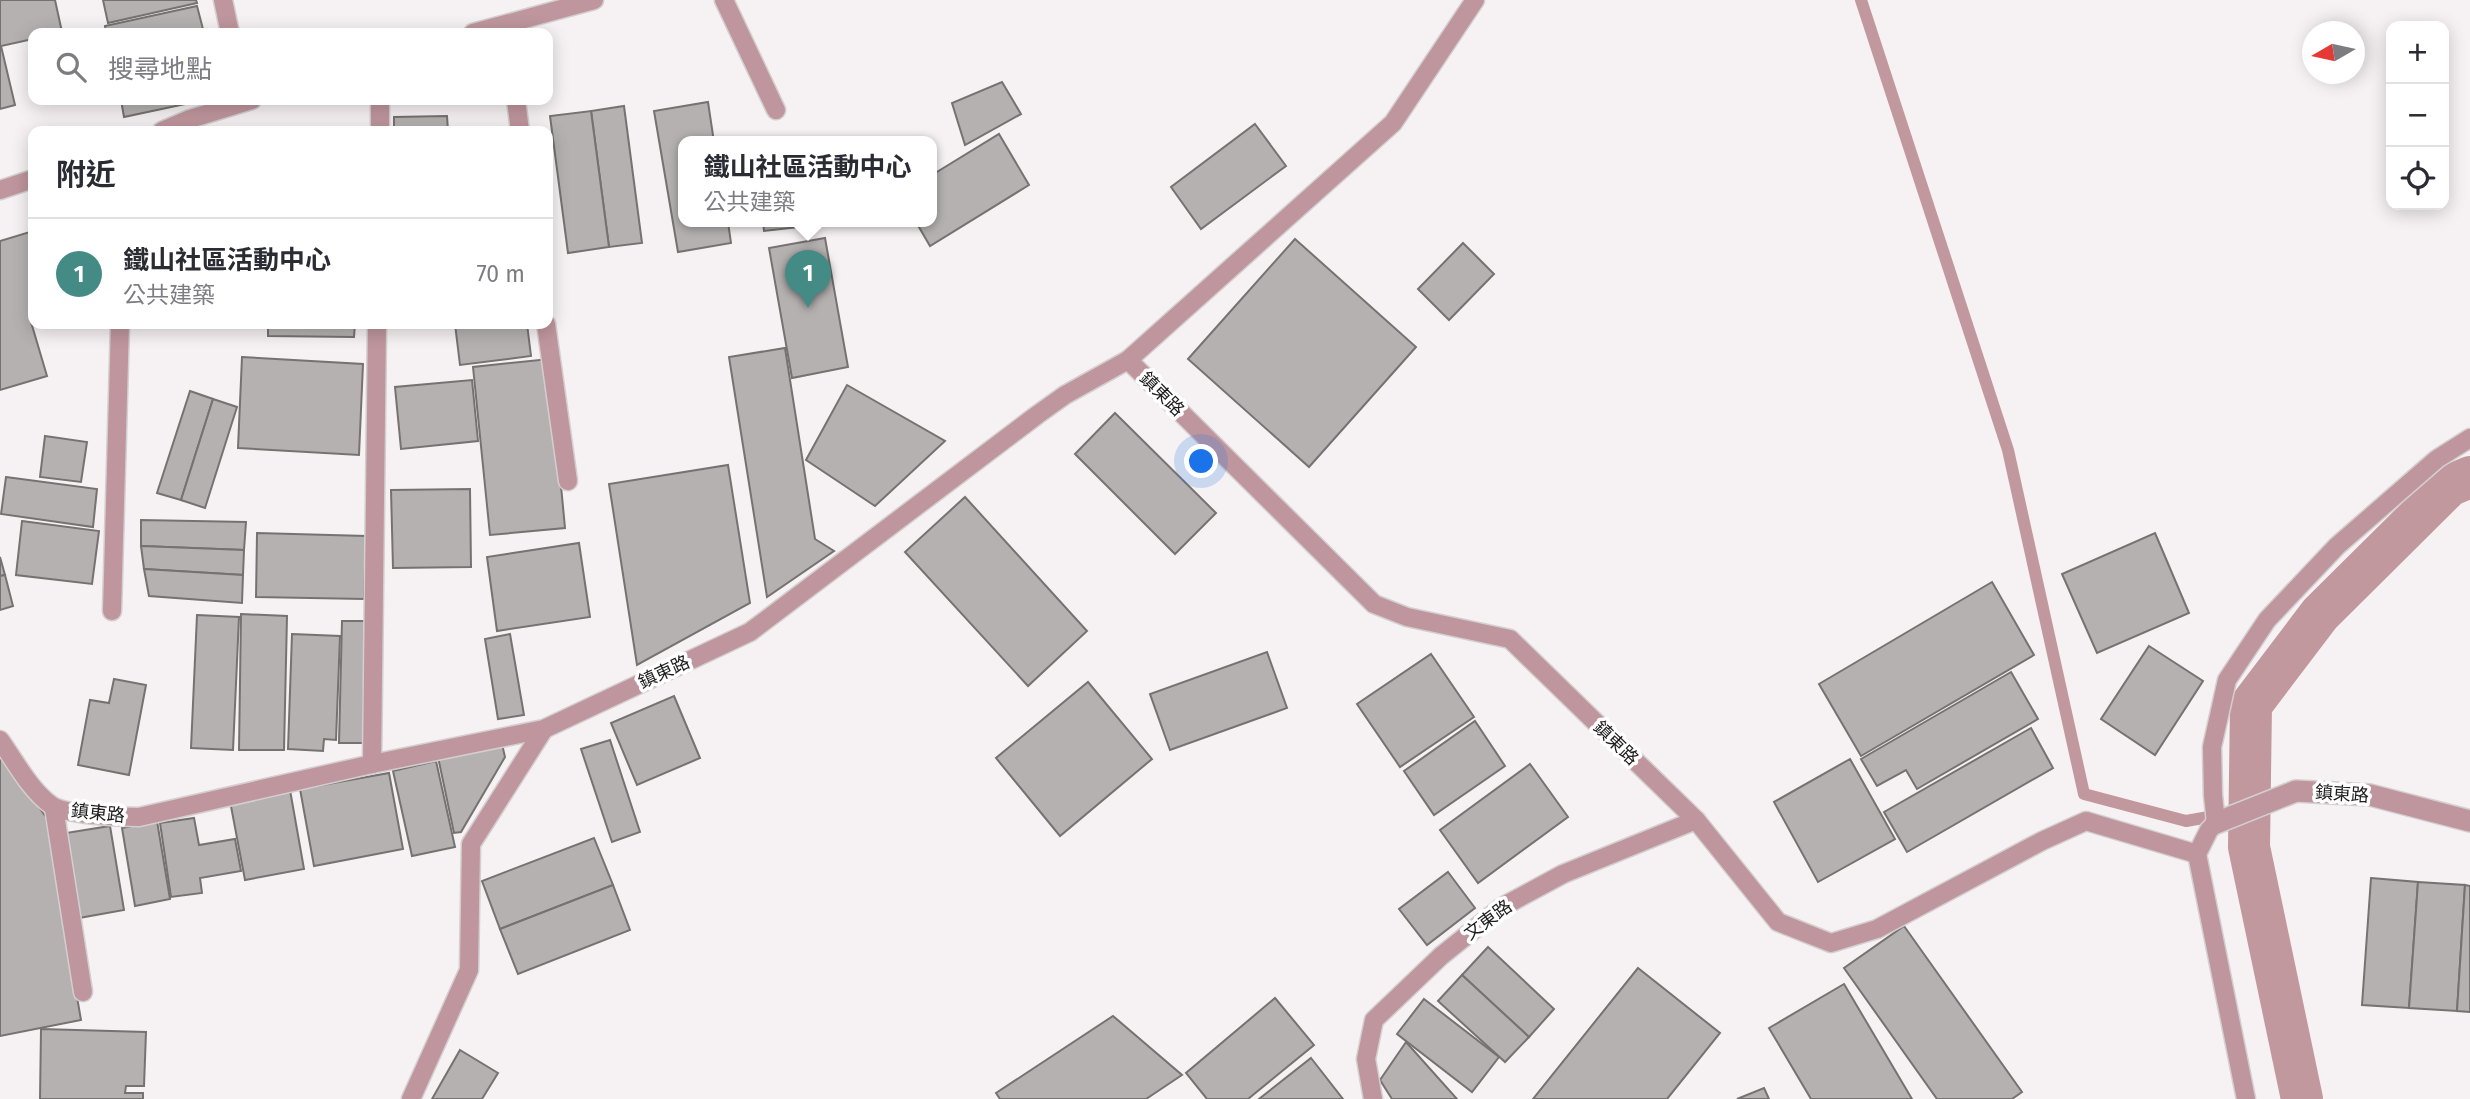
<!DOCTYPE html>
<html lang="zh-TW">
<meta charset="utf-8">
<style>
:root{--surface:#fff;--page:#f7f7f7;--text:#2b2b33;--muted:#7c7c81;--line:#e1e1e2;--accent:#458b85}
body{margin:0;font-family:"Fira Sans","Noto Sans TC",sans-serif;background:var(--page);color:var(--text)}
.controls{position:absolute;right:21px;top:21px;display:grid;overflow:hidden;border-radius:14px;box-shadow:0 4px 18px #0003}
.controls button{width:63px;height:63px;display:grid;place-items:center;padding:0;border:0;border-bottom:2px solid var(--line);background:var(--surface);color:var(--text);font:35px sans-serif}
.compass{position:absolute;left:2302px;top:21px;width:63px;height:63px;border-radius:50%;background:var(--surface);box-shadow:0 4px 18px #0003;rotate:261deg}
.you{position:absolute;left:1202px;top:462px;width:24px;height:24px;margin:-18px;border:5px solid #fff;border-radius:50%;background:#1a73e8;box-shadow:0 0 0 10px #1a73e833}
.badge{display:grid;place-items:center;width:46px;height:46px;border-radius:50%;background:var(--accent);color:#fff;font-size:23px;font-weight:700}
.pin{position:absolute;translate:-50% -58px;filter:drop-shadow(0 2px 4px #0008)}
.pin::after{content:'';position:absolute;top:37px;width:24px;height:21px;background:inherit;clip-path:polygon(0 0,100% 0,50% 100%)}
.popup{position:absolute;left:678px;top:136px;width:259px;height:91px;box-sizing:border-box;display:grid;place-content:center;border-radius:14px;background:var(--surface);filter:drop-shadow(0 2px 5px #0005);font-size:23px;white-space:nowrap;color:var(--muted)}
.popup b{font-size:26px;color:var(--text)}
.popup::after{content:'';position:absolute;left:50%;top:100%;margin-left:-14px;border:14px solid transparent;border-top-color:var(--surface)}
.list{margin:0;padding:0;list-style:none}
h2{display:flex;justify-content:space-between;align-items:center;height:91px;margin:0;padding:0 28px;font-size:30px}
h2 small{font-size:23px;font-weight:400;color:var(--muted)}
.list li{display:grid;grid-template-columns:46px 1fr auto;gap:21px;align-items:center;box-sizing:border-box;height:112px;padding:0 28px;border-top:2px solid var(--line)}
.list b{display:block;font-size:26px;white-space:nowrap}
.list p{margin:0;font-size:23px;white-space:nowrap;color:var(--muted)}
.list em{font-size:23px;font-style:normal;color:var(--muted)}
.icon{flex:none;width:38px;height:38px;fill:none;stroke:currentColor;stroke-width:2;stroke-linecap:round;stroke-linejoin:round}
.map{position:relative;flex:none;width:2470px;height:1099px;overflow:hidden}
.search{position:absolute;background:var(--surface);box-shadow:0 4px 18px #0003;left:28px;top:28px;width:525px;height:77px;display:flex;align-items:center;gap:18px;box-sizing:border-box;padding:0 24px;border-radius:14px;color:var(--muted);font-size:26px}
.panel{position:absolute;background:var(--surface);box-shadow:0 4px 18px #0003;left:28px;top:126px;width:525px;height:203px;border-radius:14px}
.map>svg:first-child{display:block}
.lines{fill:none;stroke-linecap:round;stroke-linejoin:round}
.stream{stroke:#c2989f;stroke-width:12}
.canal{stroke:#c2989f;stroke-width:42}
.building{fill:#b5b1b1;stroke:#767272;stroke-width:2}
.lane-casing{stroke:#d3cfd0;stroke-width:21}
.street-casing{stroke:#d3cfd0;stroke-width:24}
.lane{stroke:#bf969d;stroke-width:18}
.street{stroke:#bf969d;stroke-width:21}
.labels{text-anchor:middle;stroke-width:7;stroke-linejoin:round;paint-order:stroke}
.street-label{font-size:18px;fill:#1d1b1c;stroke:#fff}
</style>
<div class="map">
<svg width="2470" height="1099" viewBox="0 0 2470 1099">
<rect width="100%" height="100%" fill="#f6f1f2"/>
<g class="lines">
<path class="stream" d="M1861,0L2008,450L2084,794L2186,821L2220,815"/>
<path class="canal" d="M2302,1099L2249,847L2251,705L2320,614L2449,486L2470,477"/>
</g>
<g class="building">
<path d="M0,0H55L62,32L33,33V39L1,46L15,105L0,109Z"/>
<path d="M103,0H196L197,3L108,23Z"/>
<path d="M197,6L204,33H106L105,26Z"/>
<path d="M1002,82L1021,114L965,145L952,103Z"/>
<path d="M121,100H204L124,117Z"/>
<path d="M708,102L714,142H684V222H728L731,243L678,252L654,111Z"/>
<path d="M624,106L642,243L609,247L591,111Z"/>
<path d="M591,111L609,247L568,253L550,116Z"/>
<path d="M447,116L448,131H394V117Z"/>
<path d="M1255,124L1286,166L1201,229L1171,187Z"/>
<path d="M999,134L1029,185L930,246L916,222H932V175Z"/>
<path d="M763,222H816L808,226L764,231Z"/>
<path d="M33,231V321L31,322L47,376L0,390V241Z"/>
<path d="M825,238L848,367L792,378L769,248Z"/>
<path d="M1295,239L1416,347L1309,467L1188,359Z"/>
<path d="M1463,243L1494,274L1449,320L1418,289Z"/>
<path d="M268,324H355L354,337L268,336Z"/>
<path d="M455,324H527L531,356L460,365Z"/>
<path d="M785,348L815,539L834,551L767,597L729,357Z"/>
<path d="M242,357L363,364L359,455L238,448Z"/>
<path d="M549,359L565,528L490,535L473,367Z"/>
<path d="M472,380L478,441L401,449L395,387Z"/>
<path d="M847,385L945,441L875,506L806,460Z"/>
<path d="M190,391L213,399L181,500L157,493Z"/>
<path d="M213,399L237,407L205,508L181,500Z"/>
<path d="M1115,413L1216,513L1175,554L1075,454Z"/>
<path d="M45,436L87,442L81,482L40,477Z"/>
<path d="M728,465L750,603L637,665L609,484Z"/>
<path d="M6,477L97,489L93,527L1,514Z"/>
<path d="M470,489L471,567L393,568L391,490Z"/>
<path d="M965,497L1087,631L1028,686L905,552Z"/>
<path d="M141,520L246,522L244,550L141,546Z"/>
<path d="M22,521L99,531L92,584L16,575Z"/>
<path d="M257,533L366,536L364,599L256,597Z"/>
<path d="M2155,533L2189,613L2097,653L2062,574Z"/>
<path d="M579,543L590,617L497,631L487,557Z"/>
<path d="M141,546L244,550L243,575L144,569Z"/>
<path d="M0,557L5,575L0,576Z"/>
<path d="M144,569L243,575L242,603L149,596Z"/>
<path d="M5,575L13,606L0,610V576Z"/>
<path d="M1992,582L2034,655L1861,756L1819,684Z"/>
<path d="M241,614L287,616L284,750H239Z"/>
<path d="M197,615L239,617L233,750L191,748Z"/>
<path d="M342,621H365L363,743H339Z"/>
<path d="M292,634L340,636L336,740L324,739L323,751L288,749Z"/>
<path d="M510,634L524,715L498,719L485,639Z"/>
<path d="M2149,646L2203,681L2155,755L2101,719Z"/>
<path d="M1267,652L1287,708L1170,750L1150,694Z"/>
<path d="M1431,654L1474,717L1400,767L1357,704Z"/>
<path d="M2011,672L2038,719L1917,789L1906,770L1877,786L1861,759Z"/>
<path d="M114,679L146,685L129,775L78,765L90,700L109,703Z"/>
<path d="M1088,682L1152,759L1060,836L996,758Z"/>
<path d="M674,696L700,758L637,785L611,723Z"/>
<path d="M1475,721L1505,766L1434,815L1404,771Z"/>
<path d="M2031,728L2053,768L1907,852L1884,812Z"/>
<path d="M610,740L640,832L612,842L581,749Z"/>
<path d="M502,744L505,757L461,832L454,833L438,757Z"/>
<path d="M0,753L46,817L81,1020L0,1036Z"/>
<path d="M1850,759L1895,839L1818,882L1774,802Z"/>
<path d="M436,761L455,847L412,856L393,771Z"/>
<path d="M1530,764L1568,817L1478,883L1440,830Z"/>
<path d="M389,773L403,849L314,866L300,789Z"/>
<path d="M290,790L304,869L245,880L230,801Z"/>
<path d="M194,818L199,845L235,839L241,871L200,878L202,893L171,897L160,823Z"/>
<path d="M157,821L170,899L135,906L122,828Z"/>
<path d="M110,826L124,910L79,918L66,833Z"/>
<path d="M594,838L613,885L500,929L482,881Z"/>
<path d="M1448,872L1475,908L1427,945L1399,909Z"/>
<path d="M2371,878L2418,882L2409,1008L2362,1005Z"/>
<path d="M2418,882L2465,885L2457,1011L2409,1008Z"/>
<path d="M613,885L630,930L518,974L500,929Z"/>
<path d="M2465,885L2470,886V1012L2457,1011Z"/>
<path d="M1904,926L2022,1092L2012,1099H1937L1844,968Z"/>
<path d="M1488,947L1554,1009L1529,1037L1462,975Z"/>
<path d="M1638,968L1720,1033L1667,1099H1533Z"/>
<path d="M1462,975L1529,1037L1505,1062L1438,1001Z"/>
<path d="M1844,984L1912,1099H1811L1769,1028Z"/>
<path d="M1275,998L1314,1045L1248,1099H1207L1186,1073Z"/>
<path d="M1424,999L1499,1057L1472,1092L1397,1034Z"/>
<path d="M1113,1016L1182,1075L1146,1099H1000L996,1093Z"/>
<path d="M41,1029L146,1032L144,1086H126L125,1093H143V1099H40Z"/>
<path d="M1406,1042L1457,1099H1392L1380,1080Z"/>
<path d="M460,1050L498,1073L482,1099H432Z"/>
<path d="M1311,1058L1343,1099H1259Z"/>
<path d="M1764,1088L1769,1099H1737Z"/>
</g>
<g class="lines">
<defs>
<g id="lane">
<path d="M223,0L230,33"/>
<path d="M724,0L776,110"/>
<path d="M473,33L594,0"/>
<path d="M516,100L520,131"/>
<path d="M162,131L190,119L252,100"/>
<path d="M380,131V100"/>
<path d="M0,190L33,179"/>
<path d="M546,324L568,481"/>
<path d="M1128,360L1393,123L1475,0"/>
<path d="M112,611L120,324"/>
<path d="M0,740C15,761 30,790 51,805C65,815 121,817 139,817L372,764L544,729L750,632L1037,415L1065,395L1128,360L1374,604L1407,617L1510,639L1696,820L1778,922L1831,943L1877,929L2042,841L2086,821L2197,854"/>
<path d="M372,764L377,324"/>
<path d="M54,808L83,992"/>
<path d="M411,1099L469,970L471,844L544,729"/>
<path d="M1373,1099L1366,1059L1374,1020L1441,956L1502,907L1563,874L1696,820"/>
<path d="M2246,1099L2197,854L2209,830L2216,823L2213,795L2212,747L2227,680L2267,620L2337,546L2437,459L2470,438"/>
</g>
<path id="street" d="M2216,823L2296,791L2370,795L2470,821"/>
</defs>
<use href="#lane" class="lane-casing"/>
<use href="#street" class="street-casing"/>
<use href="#lane" class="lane"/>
<use href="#street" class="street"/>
</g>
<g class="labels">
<g class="street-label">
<text transform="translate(1162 394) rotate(45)" y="6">鎮東路</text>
<text transform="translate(664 672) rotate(-25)" y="6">鎮東路</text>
<text transform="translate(1616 743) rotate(44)" y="6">鎮東路</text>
<text transform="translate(2342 794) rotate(4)" y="6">鎮東路</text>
<text transform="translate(98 813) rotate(6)" y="6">鎮東路</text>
<text transform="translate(1488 920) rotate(-36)" y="6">文東路</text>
</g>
</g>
</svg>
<div class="controls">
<button>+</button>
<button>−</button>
<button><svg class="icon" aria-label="locate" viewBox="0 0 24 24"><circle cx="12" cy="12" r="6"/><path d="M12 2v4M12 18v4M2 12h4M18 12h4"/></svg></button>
</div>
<svg class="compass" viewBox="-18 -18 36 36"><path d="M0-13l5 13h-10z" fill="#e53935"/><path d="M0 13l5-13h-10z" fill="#7c7c81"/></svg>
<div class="you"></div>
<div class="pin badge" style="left:808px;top:308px">1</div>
<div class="popup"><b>鐵山社區活動中心</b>公共建築</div>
<div class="search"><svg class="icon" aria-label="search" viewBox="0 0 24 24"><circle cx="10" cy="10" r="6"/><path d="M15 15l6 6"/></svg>搜尋地點</div>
<section class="panel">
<h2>附近<small></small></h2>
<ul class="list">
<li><span class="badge">1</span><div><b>鐵山社區活動中心</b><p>公共建築</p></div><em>70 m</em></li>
</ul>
</section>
</div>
